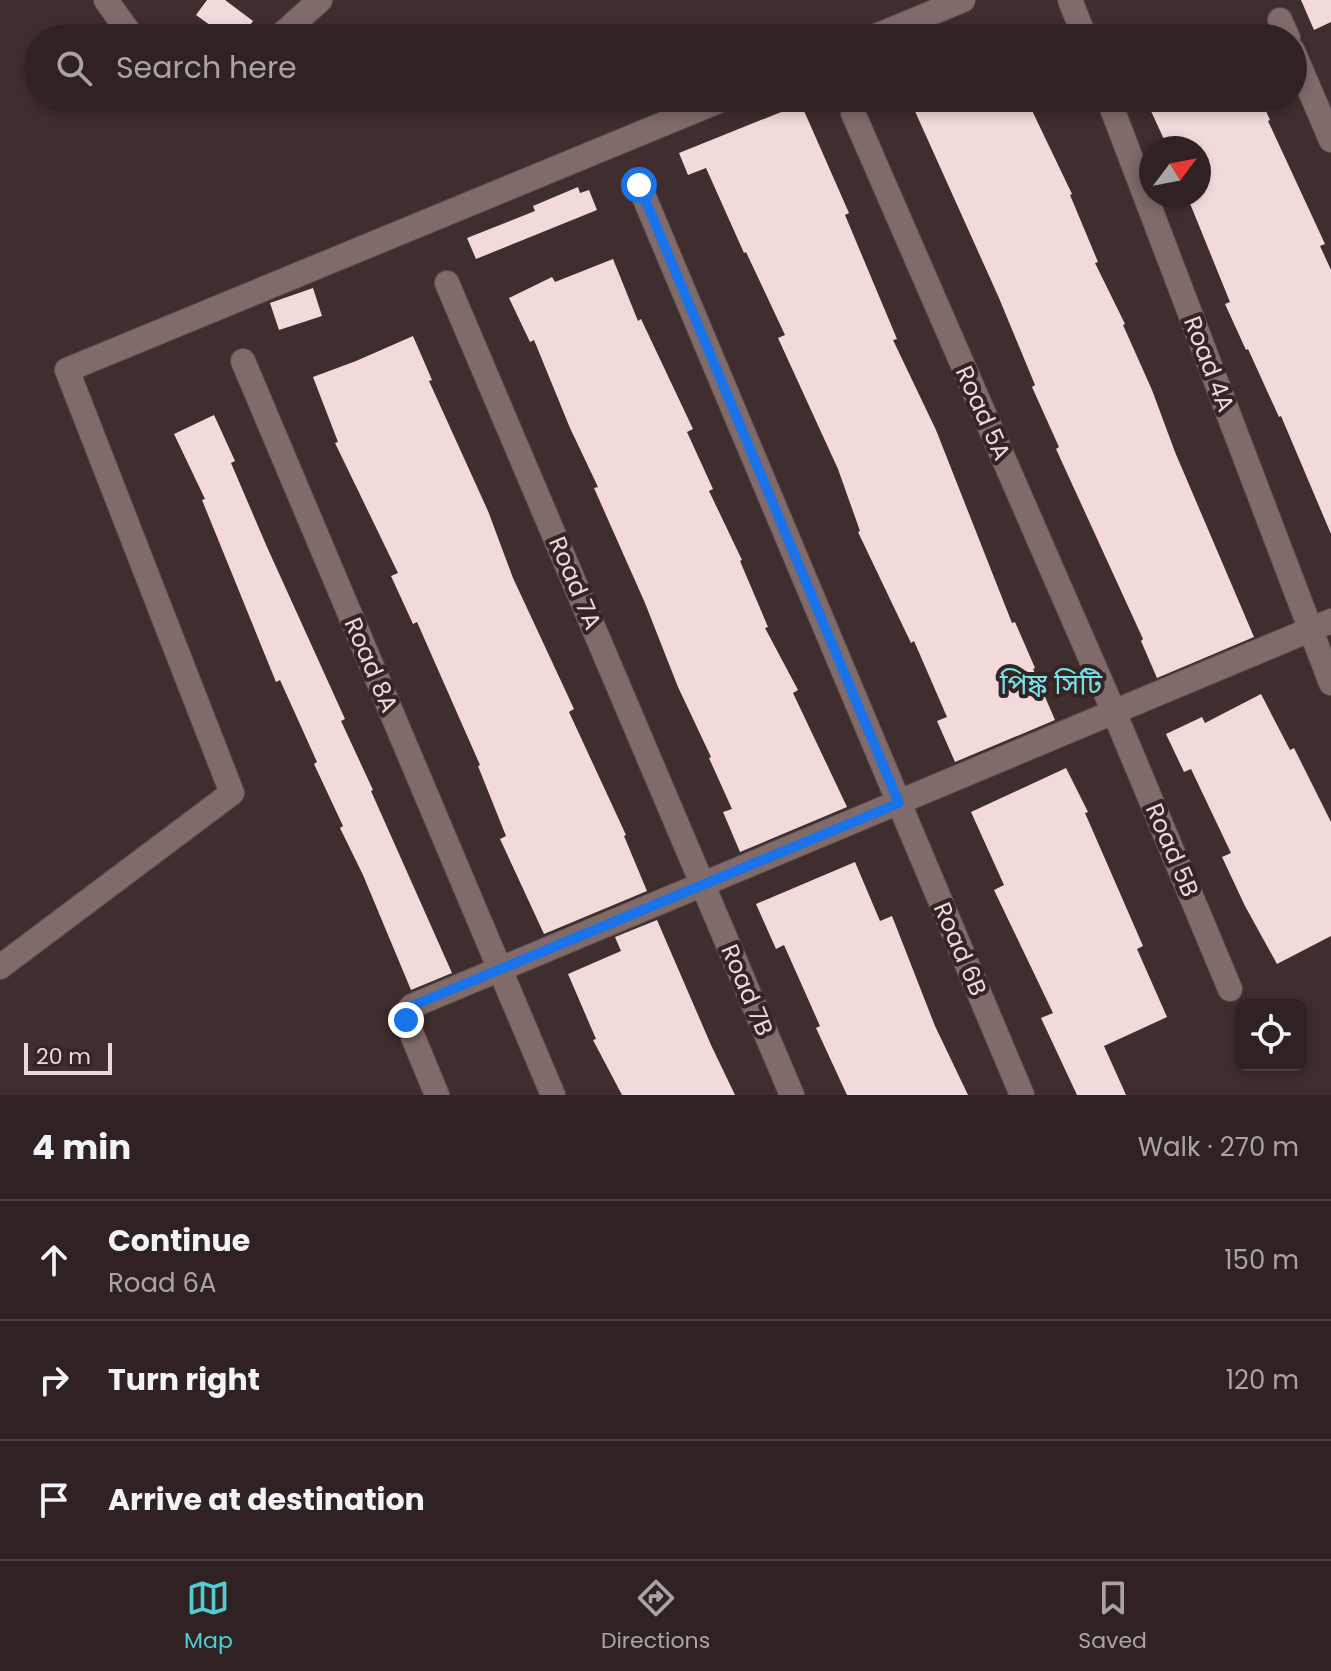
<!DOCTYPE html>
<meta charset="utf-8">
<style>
:root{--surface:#302222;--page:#382a2a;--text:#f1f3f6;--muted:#a8a4a5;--line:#4b3f40;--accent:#51ccd3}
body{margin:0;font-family:Poppins,"Noto Sans Bengali",sans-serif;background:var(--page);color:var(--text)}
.controls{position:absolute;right:24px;bottom:24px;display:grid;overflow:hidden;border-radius:12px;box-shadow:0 4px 12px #0003}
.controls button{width:72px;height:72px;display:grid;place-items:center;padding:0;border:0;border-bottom:2px solid var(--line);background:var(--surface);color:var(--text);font:40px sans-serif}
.compass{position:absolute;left:1139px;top:136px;width:72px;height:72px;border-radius:50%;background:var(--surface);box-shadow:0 4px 12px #0003;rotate:58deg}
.scale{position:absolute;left:24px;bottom:20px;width:88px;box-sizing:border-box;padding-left:8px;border:4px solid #e8dbdb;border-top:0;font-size:22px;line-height:28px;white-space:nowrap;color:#e8dbdb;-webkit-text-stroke:6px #352423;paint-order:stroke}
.stop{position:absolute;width:24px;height:24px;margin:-18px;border:6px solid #1a73e8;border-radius:50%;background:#fff}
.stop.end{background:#1a73e8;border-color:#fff;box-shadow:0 2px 8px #0008}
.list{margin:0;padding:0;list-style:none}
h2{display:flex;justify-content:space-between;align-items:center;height:104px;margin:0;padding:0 32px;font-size:34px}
h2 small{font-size:26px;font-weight:400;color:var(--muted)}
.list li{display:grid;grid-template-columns:52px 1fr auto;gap:24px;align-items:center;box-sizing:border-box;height:120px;padding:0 32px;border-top:2px solid var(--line)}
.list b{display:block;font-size:30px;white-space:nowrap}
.list p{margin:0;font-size:26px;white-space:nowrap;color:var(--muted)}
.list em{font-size:26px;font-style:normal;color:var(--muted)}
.icon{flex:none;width:44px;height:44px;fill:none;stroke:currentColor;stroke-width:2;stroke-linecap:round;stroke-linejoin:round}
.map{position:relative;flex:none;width:1331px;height:1095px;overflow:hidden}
.search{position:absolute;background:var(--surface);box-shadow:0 4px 12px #0003;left:24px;right:24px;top:24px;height:88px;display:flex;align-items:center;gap:20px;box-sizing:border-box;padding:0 28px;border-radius:44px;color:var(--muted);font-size:30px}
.sheet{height:464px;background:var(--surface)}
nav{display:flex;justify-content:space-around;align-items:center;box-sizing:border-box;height:112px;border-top:2px solid var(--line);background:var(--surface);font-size:22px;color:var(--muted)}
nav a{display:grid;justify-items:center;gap:4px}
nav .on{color:var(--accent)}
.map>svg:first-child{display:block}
.building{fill:#f3dada}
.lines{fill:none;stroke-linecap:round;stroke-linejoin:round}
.minor-casing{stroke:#5c4c4c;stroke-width:26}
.minor{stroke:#806b6a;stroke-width:24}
.route{stroke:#1a73e8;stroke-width:10}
.labels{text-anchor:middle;stroke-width:8;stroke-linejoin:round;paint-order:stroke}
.street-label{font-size:24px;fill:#e8dbdb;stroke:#352423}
.quarter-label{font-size:28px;fill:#77e3e9;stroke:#352423}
</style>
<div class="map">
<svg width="1331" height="1095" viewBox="0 0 1331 1095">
<rect width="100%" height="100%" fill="#402d2d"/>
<g class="building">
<path d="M207,0H225L253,21L241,38H228L196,15Z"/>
<path d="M1301,0H1331V22L1314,30Z"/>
<path d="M909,98H975L978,110L1003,98H1026L1072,194L1070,195L1098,262L1095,263L1125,324L1123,325L1152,390L1175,452L1254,637L1157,678L1141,641L1143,639L1056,449L1059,447L1032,387L1035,385L999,298Z"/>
<path d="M1145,98H1260L1270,120L1268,121L1325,244L1320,246L1331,270V534L1281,416L1279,417L1248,349L1246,350L1225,304L1230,302L1187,196H1199V148H1168Z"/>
<path d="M801,104L849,213L845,215L897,339L893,340L936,430L1012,623L1015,622L1035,668L1033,669L1055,720L955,762L937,721L947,717L914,641L911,643L858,532L860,531L838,469L778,338L785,335L746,252L744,253L706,168L688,175L679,153Z"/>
<path d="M578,187L580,193L589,190L597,210L476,259L467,238L535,211L533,206Z"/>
<path d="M613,259L638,321L641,319L693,429L687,432L713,489L709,491L742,560L740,561L768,627L765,628L798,690L793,693L847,807L740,852L723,812L732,809L709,758L711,757L678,687L645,603L594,488L598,487L570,428L534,340L530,342L509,298L552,277L555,282Z"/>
<path d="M313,288L322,316L279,330L270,303Z"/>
<path d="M413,336L432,380L429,381L488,511L513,578L574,709L569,712L626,835L624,836L647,891L544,934L500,839L506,836L478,766L480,765L417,622L413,624L391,576L398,573L335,443L338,442L313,377L356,361Z"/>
<path d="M214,415L235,461L231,463L267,547L345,719L341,721L373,790L371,791L452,973L411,990L363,875L340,828L343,826L314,764L317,762L280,680L276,682L202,500L205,499L174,434Z"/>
<path d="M1261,694L1290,750L1294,748L1331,822V936L1277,964L1245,906L1222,857L1231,853L1191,769L1184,772L1166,734L1202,717L1205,723Z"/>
<path d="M1066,768L1088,812L1085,813L1143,946L1137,949L1167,1017L1104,1046L1126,1095H1077L1041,1018L1053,1013L994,890L1004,885L971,812Z"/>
<path d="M855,862L880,921L892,916L935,1026L968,1095H847L816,1028L820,1026L784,945L776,949L756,904Z"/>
<path d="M657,920L711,1045L735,1095H622L593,1040L596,1039L568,974L621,951L615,937Z"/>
</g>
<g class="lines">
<defs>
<g id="minor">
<path d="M106,0L133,38"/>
<path d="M1070,0L1085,38"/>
<path d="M1280,20L1288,38"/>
<path d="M278,38L320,0"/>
<path d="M871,38L963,0"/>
<path d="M1293,51L1331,140"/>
<path d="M1108,98L1331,683"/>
<path d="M853,113L1114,712L1230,989"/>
<path d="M639,185L1022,1095"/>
<path d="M447,283L792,1095"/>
<path d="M243,361L553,1095"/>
<path d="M0,967L232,793L67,370L726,98"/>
<path d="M437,1095L406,1020L407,1012L412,1006L1331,621"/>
</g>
</defs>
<use href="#minor" class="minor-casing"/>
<use href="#minor" class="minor"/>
</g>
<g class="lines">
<path class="route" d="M406,1020L407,1012L412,1006L899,803L639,185"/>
</g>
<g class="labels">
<g class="street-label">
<text transform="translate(1209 364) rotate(69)" y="8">Road 4A</text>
<text transform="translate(983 413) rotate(66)" y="8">Road 5A</text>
<text transform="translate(575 583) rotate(67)" y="8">Road 7A</text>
<text transform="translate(371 665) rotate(67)" y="8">Road 8A</text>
<text transform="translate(1172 850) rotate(67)" y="8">Road 5B</text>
<text transform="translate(960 949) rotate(67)" y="8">Road 6B</text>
<text transform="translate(747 990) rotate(67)" y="8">Road 7B</text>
</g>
<g class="quarter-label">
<text x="1051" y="694">পিঙ্ক সিটি</text>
</g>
</g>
</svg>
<div class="controls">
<button><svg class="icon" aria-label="locate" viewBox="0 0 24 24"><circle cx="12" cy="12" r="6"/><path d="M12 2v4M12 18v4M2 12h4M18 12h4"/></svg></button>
</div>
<svg class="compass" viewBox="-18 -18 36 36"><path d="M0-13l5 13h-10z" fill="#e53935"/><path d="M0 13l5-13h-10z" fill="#a8a4a5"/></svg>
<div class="scale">20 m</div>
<div class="stop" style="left:639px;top:185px"></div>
<div class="stop end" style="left:406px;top:1020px"></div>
<div class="search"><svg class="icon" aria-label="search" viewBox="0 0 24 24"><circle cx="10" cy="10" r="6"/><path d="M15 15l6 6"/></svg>Search here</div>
</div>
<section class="sheet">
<h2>4 min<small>Walk · 270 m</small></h2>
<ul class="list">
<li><svg class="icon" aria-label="ahead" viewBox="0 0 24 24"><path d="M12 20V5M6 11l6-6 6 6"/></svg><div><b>Continue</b><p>Road 6A</p></div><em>150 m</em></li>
<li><svg class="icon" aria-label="right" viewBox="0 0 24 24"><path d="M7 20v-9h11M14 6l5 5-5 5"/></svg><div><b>Turn right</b></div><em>120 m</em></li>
<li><svg class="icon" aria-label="arrive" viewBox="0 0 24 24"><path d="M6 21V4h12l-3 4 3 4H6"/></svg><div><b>Arrive at destination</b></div></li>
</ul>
</section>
<nav>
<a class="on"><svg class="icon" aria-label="map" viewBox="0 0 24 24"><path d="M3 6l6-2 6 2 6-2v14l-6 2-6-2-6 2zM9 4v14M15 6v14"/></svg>Map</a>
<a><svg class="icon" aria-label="directions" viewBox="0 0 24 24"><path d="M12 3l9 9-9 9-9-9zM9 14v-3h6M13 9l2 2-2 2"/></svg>Directions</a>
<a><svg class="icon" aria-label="saved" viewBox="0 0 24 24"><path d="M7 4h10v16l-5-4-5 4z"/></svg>Saved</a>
</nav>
